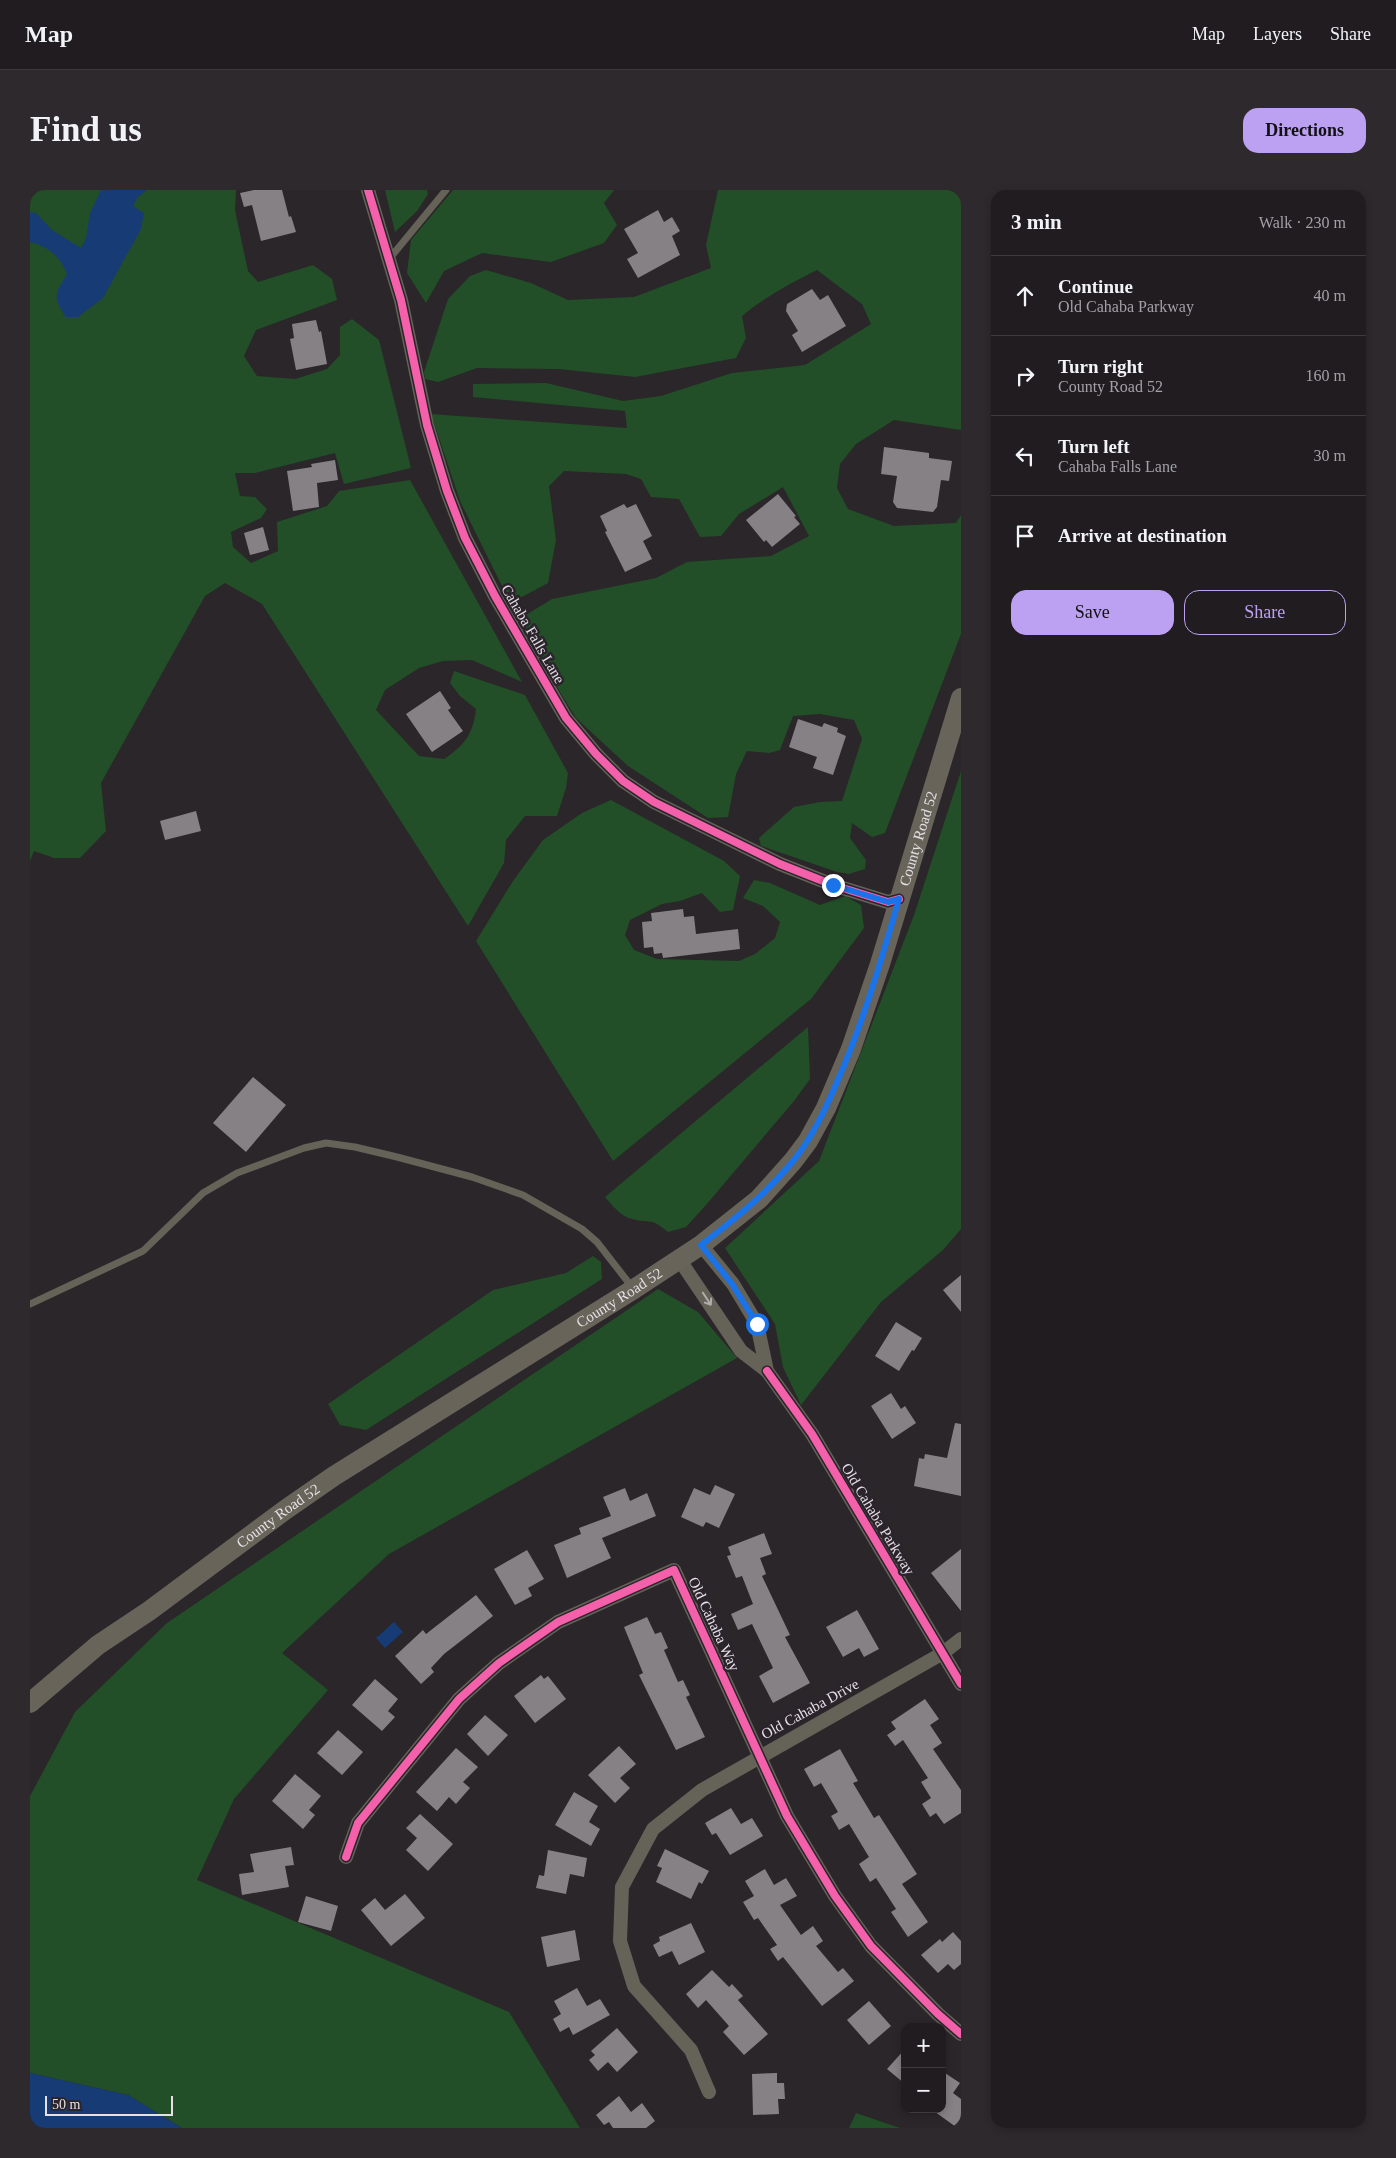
<!DOCTYPE html>
<meta charset="utf-8">
<style>
:root{--surface:#201c20;--page:#2d292d;--text:#f1f3f6;--muted:#a2a1a5;--line:#3d3a3e;--accent:#bca0f2}
body{margin:0;font-family:"Times New Roman",serif;background:var(--page);color:var(--text)}
.controls{position:absolute;right:15px;bottom:15px;display:grid;overflow:hidden;border-radius:10px;box-shadow:0 2px 8px #0003}
.controls button{width:45px;height:45px;display:grid;place-items:center;padding:0;border:0;border-bottom:1px solid var(--line);background:var(--surface);color:var(--text);font:25px sans-serif}
.scale{position:absolute;left:15px;bottom:12px;width:128px;box-sizing:border-box;padding-left:5px;border:2px solid #e5e0e5;border-top:0;font-size:14px;line-height:18px;white-space:nowrap;color:#e5e0e5;-webkit-text-stroke:4px #2c242c;paint-order:stroke}
.stop{position:absolute;width:15px;height:15px;margin:-11px;border:4px solid #1a73e8;border-radius:50%;background:#fff}
.stop.end{background:#1a73e8;border-color:#fff;box-shadow:0 1px 5px #0008}
.list{margin:0;padding:0;list-style:none}
h2{display:flex;justify-content:space-between;align-items:center;height:65px;margin:0;padding:0 20px;font-size:21px}
h2 small{font-size:16px;font-weight:400;color:var(--muted)}
.list li{display:grid;grid-template-columns:32px 1fr auto;gap:15px;align-items:center;box-sizing:border-box;height:80px;padding:0 20px;border-top:1px solid var(--line)}
.list b{display:block;font-size:19px;white-space:nowrap}
.list p{margin:0;font-size:16px;white-space:nowrap;color:var(--muted)}
.list em{font-size:16px;font-style:normal;color:var(--muted)}
.actions{display:flex;gap:10px;padding:15px 20px}
.actions a{flex:1;padding:11px 0;border:1px solid var(--accent);border-radius:15px;text-align:center;font-size:18px;color:var(--accent)}
.actions .main{background:var(--accent);color:#111}
.icon{flex:none;width:28px;height:28px;fill:none;stroke:currentColor;stroke-width:2;stroke-linecap:round;stroke-linejoin:round}
.map{position:relative;flex:none;width:931px;height:1938px;overflow:hidden;border-radius:15px}
header{display:flex;align-items:center;gap:30px;box-sizing:border-box;height:70px;padding:0 25px;background:var(--surface);border-bottom:1px solid var(--line)}
header strong{font-size:24px}
nav{display:flex;gap:28px;margin-inline-start:auto;font-size:18px}
.intro{display:flex;align-items:center;justify-content:space-between;box-sizing:border-box;height:120px;padding:0 30px}
h1{margin:0;font-size:35px}
.button{padding:12px 22px;border-radius:15px;background:var(--accent);color:#111;font-size:18px;font-weight:700}
main{display:flex;gap:30px;padding:0 30px}
aside{flex:1;background:var(--surface);border-radius:15px;box-shadow:0 2px 8px #0003}
.map>svg:first-child{display:block}
.green{fill:#224f27}
.water{fill:#173b75}
.building{fill:#858185}
.lines{fill:none;stroke-linecap:round;stroke-linejoin:round}
.service{stroke:#656258;stroke-width:7}
.minor{stroke:#656258;stroke-width:14}
.secondary{stroke:#68645a;stroke-width:20}
.cycleway-casing{stroke:#2c242c;stroke-width:11}
.cycleway{stroke:#f560ab;stroke-width:8}
.oneway{stroke:#b2aead}
.route{stroke:#1a73e8;stroke-width:6}
.labels{text-anchor:middle;stroke-width:5;stroke-linejoin:round;paint-order:stroke}
.street-label{font-size:15px;fill:#e5e0e5;stroke:#2c242c}
</style>
<header>
<strong>Map</strong>
<nav><a>Map</a><a>Layers</a><a>Share</a></nav>
</header>
<div class="intro"><h1>Find us</h1><a class="button">Directions</a></div>
<main>
<div class="map">
<svg width="931" height="1938" viewBox="0 0 931 1938">
<rect width="100%" height="100%" fill="#2a262a"/>
<g class="green">
<path d="M0,0H206L205,20L218,81L228,92L283,75L302,89L307,110L226,140L214,166L227,186L265,189L297,179L310,165V137L322,129L349,150L381,278L314,294L305,263L225,283H205L210,306L225,307L237,319L231,328L201,342L203,357L221,373L248,361L247,332L297,316L309,301L380,290L492,492L442,470L413,471L389,478L355,500L346,520L389,566L414,569C435,555 443,544 446,519L430,506L420,493L424,481L495,505L538,583L536,598L527,626H495L476,650L474,673L438,736L232,414L195,393L175,406L71,593L76,641L50,668H24L4,661L0,671Z"/>
<path d="M355,0H397L398,4L387,21L365,42Z"/>
<path d="M423,0H584L574,13L587,35L574,53L521,72L452,63L414,81L396,113L377,83L381,50Z"/>
<path d="M688,0H931V240L864,230L826,254L810,274L807,298L818,319L864,336L926,333L931,325V444L855,643L842,647L822,633L820,648L836,670L835,679L819,684L807,682L731,656L729,648L764,617L790,612L812,611L832,549L824,530L790,524L763,526L750,560L739,563L717,561L706,584L698,627L678,628L598,576L546,528L486,431L522,409L626,388L657,372L741,366L779,346L753,297L709,324L691,346L670,347L649,309L621,307L611,289L596,284L534,281L519,296L526,350L518,393L492,407L481,409L472,396L430,311L401,224L597,238L595,221L443,207V194L516,193L593,211L631,206L702,183L775,175L841,134L832,114L787,80C761,93 735,107 712,126L716,148L706,168L605,187L529,179L447,178L408,192L395,189L394,182L418,109L440,86L456,80L501,93L538,110L604,107L681,78L676,55Z"/>
<path d="M931,581V1039L913,1060L851,1112L771,1215L753,1177L745,1134L695,1058L789,971L884,725Z"/>
<path d="M581,610L694,671L710,686L703,720L690,722L672,703L650,711L632,714L600,730L595,745L604,760L627,769L709,771L725,764L745,748L750,732L733,716L713,708L724,690L740,693L790,715L815,706L831,715L834,738L781,809L583,971L446,751L483,691L513,650L552,623Z"/>
<path d="M778,837L780,889L764,911L676,1015L656,1037L638,1042C620,1027 622,1034 602,1029C591,1027 582,1015 575,1007Z"/>
<path d="M563,1066L571,1072L572,1089L336,1240L310,1235L298,1214L463,1100L536,1083Z"/>
<path d="M628,1099L668,1122L707,1168L359,1364L252,1463L298,1500L204,1609L167,1690L479,1822L550,1938H152L98,1905L0,1883V1606L45,1522L137,1433Z"/>
<path d="M826,1923L870,1938H819Z"/>
</g>
<g class="water">
<path d="M71,0H117L108,7L103,16L114,23L111,39L73,108L48,127H36C22,106 25,104 37,84C31,67 18,56 0,52V22L6,23L22,40L51,58L56,48L60,23Z"/>
<path d="M364,1432L373,1442L355,1458L346,1448Z"/>
<path d="M0,1883L98,1905L152,1938H0Z"/>
</g>
<g class="building">
<path d="M224,0H252L259,27L261,26L266,42L231,51L222,15L214,17L210,3Z"/>
<path d="M628,20L634,32L642,27L650,41L642,46L650,65L608,88L597,69L608,63L594,39Z"/>
<path d="M782,99L790,110L798,105L816,136L772,162L762,145L768,141L756,121L757,114Z"/>
<path d="M286,130L289,142L291,141L297,174L266,180L260,149L264,148L262,134Z"/>
<path d="M854,257L899,263V268L922,271L919,291L911,290L907,317L903,322L867,318L863,312L867,286L851,284Z"/>
<path d="M305,270L308,290L287,293L289,317L263,321L257,281L282,277L281,274Z"/>
<path d="M748,304L766,326L764,327L770,334L742,357L736,350L734,352L716,330Z"/>
<path d="M594,314L597,318L606,314L622,346L613,351L622,369L595,382L575,342L577,341L570,326Z"/>
<path d="M233,337L239,360L220,365L214,343Z"/>
<path d="M410,501L421,518L418,520L433,541L402,562L376,524Z"/>
<path d="M768,529L792,537L794,533L808,538L807,542L816,546L803,585L783,578L787,567L759,557Z"/>
<path d="M166,621L171,641L135,650L130,631Z"/>
<path d="M653,719L654,727L664,726L666,744L708,739L710,759L633,768L632,763L624,764L623,757L614,758L612,732L622,731L621,723Z"/>
<path d="M223,887L256,915L216,962L183,933Z"/>
<path d="M931,1085V1122L913,1100Z"/>
<path d="M866,1132L892,1148L884,1161L882,1160L869,1181L845,1166Z"/>
<path d="M861,1203L871,1219L875,1216L886,1233L862,1249L841,1216Z"/>
<path d="M925,1233L931,1234V1306L884,1296L889,1268L894,1269L895,1264L917,1268Z"/>
<path d="M685,1295L705,1304L689,1338L676,1332L673,1337L651,1327L664,1298L680,1305Z"/>
<path d="M595,1298L600,1311L617,1303L626,1326L572,1348L581,1368L537,1388L524,1355L551,1344L549,1338L581,1326L573,1307Z"/>
<path d="M734,1343L742,1364L730,1368L736,1384L732,1386L760,1445L755,1447L780,1493L743,1513L729,1486L743,1478L722,1434L708,1440L701,1424L723,1414L712,1386L706,1388L697,1366L701,1365L698,1357Z"/>
<path d="M931,1359V1421L901,1383Z"/>
<path d="M497,1360L514,1389L498,1398L502,1406L485,1415L464,1379Z"/>
<path d="M446,1405L463,1426L414,1464L401,1478L404,1482L391,1494L365,1466L393,1440L396,1444Z"/>
<path d="M827,1420L849,1459L834,1467L829,1458L813,1467L796,1437Z"/>
<path d="M617,1427L625,1444L631,1442L638,1458L634,1460L648,1492L653,1490L660,1505L656,1507L675,1547L646,1560L609,1485L613,1483L594,1437Z"/>
<path d="M511,1485L514,1489L518,1486L536,1509L505,1533L484,1506Z"/>
<path d="M345,1489L368,1509L358,1521L365,1527L352,1541L322,1515Z"/>
<path d="M895,1509L909,1529L900,1535L912,1553L903,1559L931,1600V1623L914,1634L906,1623L900,1627L892,1614L901,1608L891,1592L898,1588L873,1550L865,1556L857,1545L866,1539L861,1532Z"/>
<path d="M455,1525L478,1545L458,1566L437,1544Z"/>
<path d="M308,1540L333,1562L312,1585L287,1563Z"/>
<path d="M589,1556L606,1574L590,1588L600,1598L585,1613L558,1585Z"/>
<path d="M426,1558L448,1577L433,1592L440,1598L426,1614L419,1607L407,1621L386,1602Z"/>
<path d="M810,1559L828,1591L823,1593L844,1628L849,1625L887,1684L872,1694L898,1732L878,1747L861,1722L866,1719L846,1688L840,1692L829,1674L839,1667L819,1634L809,1640L801,1626L808,1622L791,1593L784,1597L774,1579Z"/>
<path d="M265,1584L291,1606L279,1620L285,1625L273,1639L242,1611Z"/>
<path d="M544,1602L568,1616L559,1632L570,1639L561,1656L525,1635Z"/>
<path d="M701,1618L711,1634L722,1628L733,1646L700,1665L686,1643L682,1645L675,1633Z"/>
<path d="M390,1624L423,1654L398,1681L376,1660L387,1648L376,1638Z"/>
<path d="M261,1657L264,1675L255,1676L259,1697L212,1705L209,1684L224,1682L220,1664Z"/>
<path d="M635,1659L679,1681L672,1694L669,1692L661,1709L626,1692L632,1678L627,1676Z"/>
<path d="M518,1660L557,1668L554,1687L540,1684L536,1704L506,1698L509,1685L514,1686Z"/>
<path d="M735,1679L744,1695L756,1688L767,1706L750,1715L771,1745L783,1736L793,1751L786,1756L808,1782L813,1778L824,1791L792,1816L753,1767L748,1771L740,1759L747,1755L728,1728L724,1730L713,1712L724,1706L715,1691Z"/>
<path d="M375,1704L395,1728L361,1756L331,1720L345,1708L355,1720Z"/>
<path d="M276,1706L308,1716L301,1741L268,1732Z"/>
<path d="M661,1733L675,1762L649,1775L642,1761L629,1767L623,1755L630,1751L629,1747Z"/>
<path d="M545,1740L550,1770L517,1777L511,1747Z"/>
<path d="M923,1742L931,1751V1774L924,1780L918,1774L908,1783L891,1765L910,1749L912,1752Z"/>
<path d="M682,1780L699,1797L702,1794L713,1806L708,1810L738,1844L714,1865L693,1842L699,1836L676,1810L668,1818L656,1804Z"/>
<path d="M547,1798L557,1816L570,1809L580,1825L543,1845L539,1837L530,1842L523,1829L531,1824L524,1811Z"/>
<path d="M839,1811L861,1836L839,1855L817,1830Z"/>
<path d="M587,1838L608,1862L587,1882L578,1872L568,1881L559,1870L565,1865L561,1861Z"/>
<path d="M875,1859V1894L857,1879Z"/>
<path d="M912,1881L930,1893L923,1903L931,1909V1929L926,1937L901,1919H912Z"/>
<path d="M747,1883V1893H754L755,1909H748L749,1924L723,1925L722,1884Z"/>
<path d="M589,1906L601,1922L612,1913L625,1931L616,1938H583L579,1932L574,1935L566,1925Z"/>
</g>
<g class="lines">
<g class="service">
<path d="M360,68L416,0"/>
<path d="M0,1114L113,1061L173,1003L207,983L274,958L296,953L325,957L367,967L442,987L493,1005L552,1039L567,1052L602,1097"/>
</g>
<g class="minor">
<path d="M338,0L371,110L397,235L417,301L435,348L465,406L536,528L566,564L593,591L624,612L750,674L803,695L858,712L869,709"/>
<path d="M649,1069L711,1161L737,1181L727,1134L703,1094L671,1055"/>
<path d="M737,1181L782,1244L931,1494"/>
<path d="M316,1667L328,1633L429,1509L469,1473L528,1432L644,1380L757,1626L805,1706L841,1756L908,1824L931,1844"/>
<path d="M679,1902L661,1860L604,1796L590,1751L592,1697L623,1639L672,1600L913,1463L931,1449"/>
</g>
<path class="secondary" id="s1" d="M0,1513L68,1455L119,1421L255,1320L304,1286L604,1099L671,1055L729,1009L763,971L778,951L796,918L821,859L850,774L931,508"/>
<defs>
<g id="cycleway">
<path d="M338,0L371,110L397,235L417,301L435,348L465,406L536,528L566,564L593,591L624,612L750,674L803,695L858,712L869,709"/>
<path d="M737,1181L782,1244L931,1494"/>
<path d="M316,1667L328,1633L429,1509L469,1473L528,1432L644,1380L757,1626L805,1706L841,1756L908,1824L931,1844"/>
</g>
</defs>
<use href="#cycleway" class="cycleway-casing"/>
<use href="#cycleway" class="cycleway"/>
</g>
<defs><path id="oneway-shaft" d="M-6 0H5M1.5-3L5.5 0L1.5 3" fill="none" stroke-width="1.6" stroke-linecap="round" stroke-linejoin="round" transform="scale(1.25)"/></defs>
<use class="oneway" href="#oneway-shaft" transform="translate(677 1109) rotate(57)"/>
<g class="lines">
<path class="route" d="M727,1134L702,1094L671,1055C704,1030 736,1004 763,971C782,948 795,920 807,892C833,833 851,771 869,709L858,712L803,695"/>
</g>
<g class="labels">
<g class="street-label">
<text transform="translate(503 444) rotate(60)" y="5">Cahaba Falls Lane</text>
<text dy="5" stroke="none"><textPath href="#s1" startOffset="1286">County Road 52</textPath></text>
<text dy="5" stroke="none"><textPath href="#s1" startOffset="716">County Road 52</textPath></text>
<text dy="5" stroke="none"><textPath href="#s1" startOffset="311">County Road 52</textPath></text>
<text transform="translate(848 1329) rotate(59)" y="5">Old Cahaba Parkway</text>
<text transform="translate(684 1434) rotate(65)" y="5">Old Cahaba Way</text>
<text transform="translate(780 1519) rotate(-29)" y="5">Old Cahaba Drive</text>
</g>
</g>
</svg>
<div class="controls">
<button>+</button>
<button>−</button>
</div>
<div class="scale">50 m</div>
<div class="stop" style="left:727px;top:1134px"></div>
<div class="stop end" style="left:803px;top:695px"></div>
</div>
<aside>
<h2>3 min<small>Walk · 230 m</small></h2>
<ul class="list">
<li><svg class="icon" aria-label="ahead" viewBox="0 0 24 24"><path d="M12 20V5M6 11l6-6 6 6"/></svg><div><b>Continue</b><p>Old Cahaba Parkway</p></div><em>40 m</em></li>
<li><svg class="icon" aria-label="right" viewBox="0 0 24 24"><path d="M7 20v-9h11M14 6l5 5-5 5"/></svg><div><b>Turn right</b><p>County Road 52</p></div><em>160 m</em></li>
<li><svg class="icon" aria-label="left" viewBox="0 0 24 24"><path d="M17 20v-9H6M10 6l-5 5 5 5"/></svg><div><b>Turn left</b><p>Cahaba Falls Lane</p></div><em>30 m</em></li>
<li><svg class="icon" aria-label="arrive" viewBox="0 0 24 24"><path d="M6 21V4h12l-3 4 3 4H6"/></svg><div><b>Arrive at destination</b></div></li>
</ul>
<div class="actions"><a class="main">Save</a><a>Share</a></div>
</aside>
</main>
